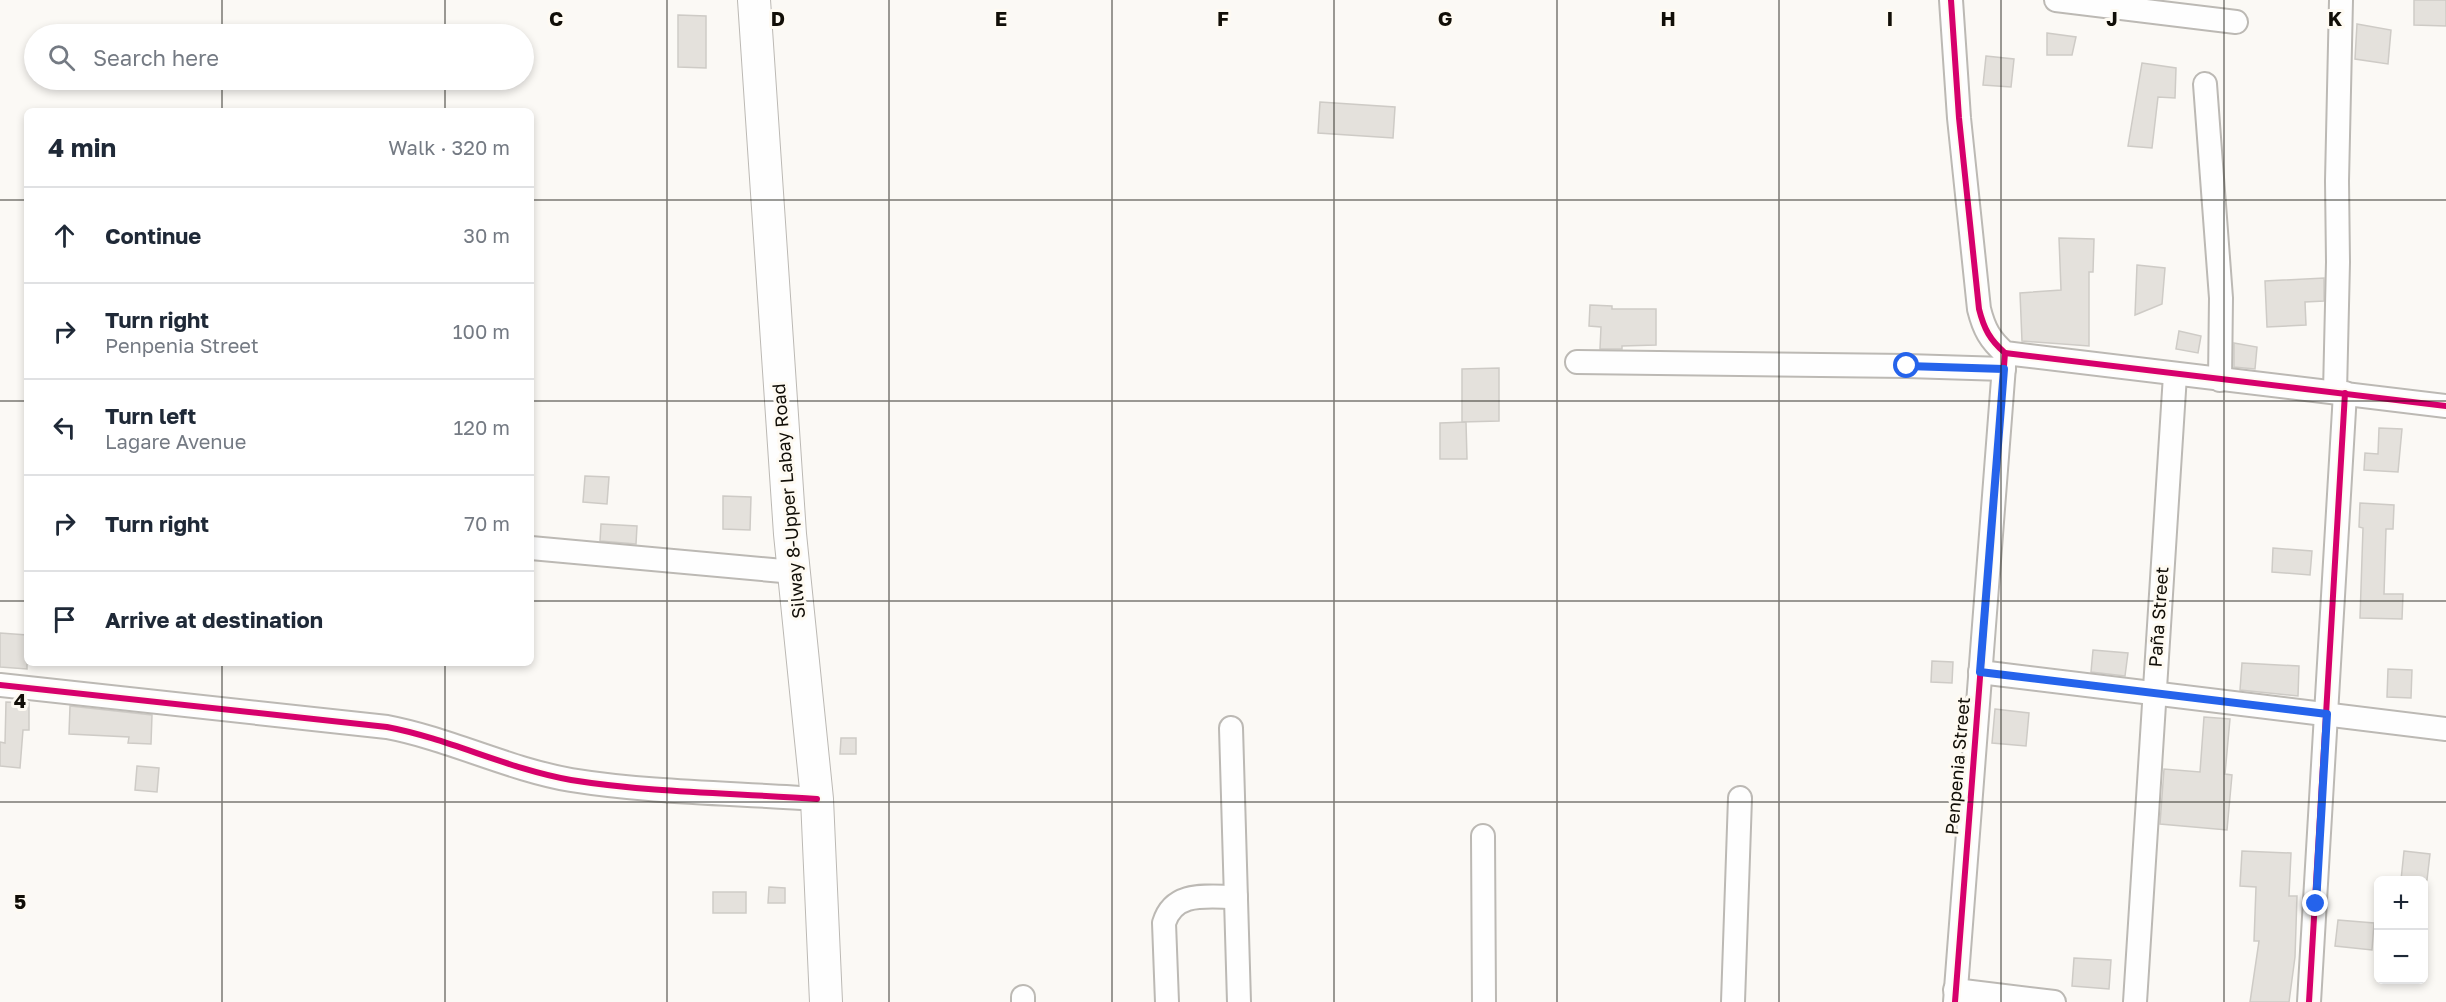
<!DOCTYPE html>
<meta charset="utf-8">
<style>
:root{--surface:#fff;--page:#f6f6f7;--text:#1f2937;--muted:#747a83;--line:#e0e1e3}
body{margin:0;font-family:"Golos Text",sans-serif;background:var(--page);color:var(--text)}
.controls{position:absolute;right:18px;bottom:18px;display:grid;overflow:hidden;border-radius:9px;box-shadow:0 3px 9px #0003}
.controls button{width:54px;height:54px;display:grid;place-items:center;padding:0;border:0;border-bottom:2px solid var(--line);background:var(--surface);color:var(--text);font:30px sans-serif}
.stop{position:absolute;width:18px;height:18px;margin:-14px;border:4px solid #2563eb;border-radius:50%;background:#fff}
.stop.end{background:#2563eb;border-color:#fff;box-shadow:0 2px 6px #0008}
.list{margin:0;padding:0;list-style:none}
h2{display:flex;justify-content:space-between;align-items:center;height:78px;margin:0;padding:0 24px;font-size:26px}
h2 small{font-size:20px;font-weight:400;color:var(--muted)}
.list li{display:grid;grid-template-columns:39px 1fr auto;gap:18px;align-items:center;box-sizing:border-box;height:96px;padding:0 24px;border-top:2px solid var(--line)}
.list b{display:block;font-size:22px;white-space:nowrap}
.list p{margin:0;font-size:20px;white-space:nowrap;color:var(--muted)}
.list em{font-size:20px;font-style:normal;color:var(--muted)}
.icon{flex:none;width:33px;height:33px;fill:none;stroke:currentColor;stroke-width:2;stroke-linecap:round;stroke-linejoin:round}
.map{position:relative;flex:none;width:2446px;height:1002px;overflow:hidden}
.search{position:absolute;background:var(--surface);box-shadow:0 3px 9px #0003;left:24px;top:24px;width:510px;height:66px;display:flex;align-items:center;gap:15px;box-sizing:border-box;padding:0 21px;border-radius:33px;color:var(--muted);font-size:22px}
.panel{position:absolute;background:var(--surface);box-shadow:0 3px 9px #0003;left:24px;top:108px;width:510px;height:558px;border-radius:9px}
.map>svg:first-child{display:block}
.building{fill:#e4e1dc;stroke:#cecbc6;stroke-width:1.5}
.lines{fill:none;stroke-linecap:round;stroke-linejoin:round}
.street-casing{stroke:#bcb9b4;stroke-width:26}
.secondary-casing{stroke:#bcb9b4;stroke-width:34}
.street{stroke:#fefefe;stroke-width:22}
.secondary{stroke:#fefefe;stroke-width:32}
.cycleway-casing{stroke:#fefaf2;stroke-width:10}
.cycleway{stroke:#d6006c;stroke-width:6}
.route{stroke:#2563eb;stroke-width:8}
.grid{fill:none;stroke:#110e07;stroke-width:1.5;stroke-opacity:0.55}
.labels{text-anchor:middle;stroke-width:6;stroke-linejoin:round;paint-order:stroke}
.street-label{font-size:18px;fill:#110e07;stroke:#fefaf2}
.grid-label{font-size:20px;text-anchor:middle;font-weight:bold;fill:#110e07;stroke:#fefaf2;stroke-width:6;stroke-linejoin:round;paint-order:stroke}
</style>
<div class="map">
<svg width="2446" height="1002" viewBox="0 0 2446 1002">
<rect width="100%" height="100%" fill="#fbf9f5"/>
<g class="building">
<path d="M2414,0H2446V26L2414,25Z"/>
<path d="M678,15L706,16V68L678,67Z"/>
<path d="M2357,24L2391,30L2388,64L2355,59Z"/>
<path d="M2047,33L2076,37L2072,55H2047Z"/>
<path d="M1986,56L2014,59L2011,87L1983,85Z"/>
<path d="M2142,63L2176,68L2175,98L2158,97L2152,148L2128,146Z"/>
<path d="M1320,102L1395,107L1393,138L1318,133Z"/>
<path d="M2059,238L2094,239L2093,272H2089V346L2022,341L2020,293L2061,290Z"/>
<path d="M2137,265L2165,268L2162,304L2135,315Z"/>
<path d="M2324,278V301L2305,302L2306,325L2267,327L2265,281Z"/>
<path d="M1590,305L1612,306V309H1656V345L1622,346V349H1600L1601,327L1589,326Z"/>
<path d="M2179,331L2201,336L2198,353L2176,349Z"/>
<path d="M2234,343L2257,347L2255,369L2234,367Z"/>
<path d="M1499,368V421L1462,422V369Z"/>
<path d="M1466,422L1467,459H1440V423Z"/>
<path d="M2379,428L2402,429L2398,472L2364,470L2365,453L2378,454Z"/>
<path d="M585,476L609,477L607,504L583,502Z"/>
<path d="M723,496L751,497L750,530L723,529Z"/>
<path d="M2360,503L2394,505L2393,529H2386L2384,594H2403L2402,619L2360,618L2363,528L2359,527Z"/>
<path d="M601,524L637,526L636,544L600,541Z"/>
<path d="M2273,548L2312,551L2310,575L2272,572Z"/>
<path d="M0,633L27,635V669L0,667Z"/>
<path d="M2093,650L2128,653L2125,676L2091,672Z"/>
<path d="M1932,661L1953,662L1952,683L1931,682Z"/>
<path d="M2242,663L2299,666L2298,696L2240,690Z"/>
<path d="M2388,669L2412,670L2411,698L2387,697Z"/>
<path d="M6,702L29,703V730H23L20,768L0,766V742L5,743Z"/>
<path d="M70,706L152,715L151,744L128,743L129,737L69,734Z"/>
<path d="M1995,709L2029,713L2026,746L1992,743Z"/>
<path d="M2204,717L2230,719L2225,774L2232,775L2227,830L2160,824L2164,769L2200,772Z"/>
<path d="M841,738H856V754H840Z"/>
<path d="M137,766L159,768L157,792L135,790Z"/>
<path d="M2242,851L2291,853L2289,896H2297L2295,957L2289,1002H2250L2259,941H2254L2256,887L2240,886Z"/>
<path d="M2404,851L2430,854L2427,880H2401Z"/>
<path d="M769,887L785,888V903H768Z"/>
<rect x="713" y="892" width="33" height="21"/>
<path d="M2338,920L2374,923L2372,950L2335,946Z"/>
<path d="M2074,958L2111,960L2109,989L2072,986Z"/>
</g>
<g class="lines">
<defs>
<g id="street">
<path d="M1951,0L1959,118L1979,309C1984,329 1990,340 2005,353L2446,406"/>
<path d="M2056,0L2236,22"/>
<path d="M2205,84L2221,298L2220,380"/>
<path d="M1577,362L1907,366L2004,369"/>
<path d="M2335,392L2338,262L2337,181L2341,0"/>
<path d="M531,548L794,572"/>
<path d="M1980,672L2446,729"/>
<path d="M0,685L387,727C450,739 508,769 571,780C652,793 735,793 817,799"/>
<path d="M1231,728L1239,1002"/>
<path d="M1483,836L1484,1002"/>
<path d="M1955,990L2054,1002"/>
<path d="M1023,1002V997"/>
<path d="M1167,1002L1164,923C1174,890 1208,897 1236,897"/>
<path d="M1733,1002L1740,798"/>
<path d="M1955,1002L2005,353"/>
<path d="M2135,1002L2175,375"/>
<path d="M2309,1002L2345,393"/>
</g>
<path id="secondary" d="M754,0L790,534L817,799L826,1002"/>
</defs>
<use href="#street" class="street-casing"/>
<use href="#secondary" class="secondary-casing"/>
<use href="#street" class="street"/>
<use href="#secondary" class="secondary"/>
<defs>
<g id="cycleway">
<path d="M1951,0L1959,118L1979,309C1984,329 1990,340 2005,353L2446,406"/>
<path d="M0,685L387,727C450,739 508,769 571,780C652,793 735,793 817,799"/>
<path d="M1955,1002L2005,353"/>
<path d="M2309,1002L2345,393"/>
</g>
</defs>
<use href="#cycleway" class="cycleway-casing"/>
<use href="#cycleway" class="cycleway"/>
</g>
<g class="lines">
<path class="route" d="M1907,366L2004,369L1980,672L2327,714L2316,904"/>
</g>
<path class="grid" d="M222,0V34M445,0V34M667,0V1002M889,0V1002M1112,0V1002M1334,0V1002M1557,0V1002M1779,0V1002M2001,0V1002M2224,0V1002M222,80V111M445,80V111M0,200H27M531,200H2446M0,401H27M531,401H2446M0,601H27M531,601H2446M222,663V1002M445,663V1002M0,802H2446"/>
<g class="labels">
<g class="street-label">
<text transform="translate(789 501) rotate(-95)" y="6">Silway 8-Upper Labay Road</text>
<text transform="translate(2159 617) rotate(-86)" y="6">Paña Street</text>
<text transform="translate(1958 766) rotate(-85)" y="6">Penpenia Street</text>
</g>
</g>
<g class="grid-label">
<text x="556" y="26">C</text>
<text x="778" y="26">D</text>
<text x="1001" y="26">E</text>
<text x="1223" y="26">F</text>
<text x="1445" y="26">G</text>
<text x="1668" y="26">H</text>
<text x="1890" y="26">I</text>
<text x="2112" y="26">J</text>
<text x="2335" y="26">K</text>
<text x="20" y="708">4</text>
<text x="20" y="909">5</text>
</g>
</svg>
<div class="controls">
<button>+</button>
<button>−</button>
</div>
<div class="stop" style="left:1907px;top:366px"></div>
<div class="stop end" style="left:2316px;top:904px"></div>
<div class="search"><svg class="icon" aria-label="search" viewBox="0 0 24 24"><circle cx="10" cy="10" r="6"/><path d="M15 15l6 6"/></svg>Search here</div>
<section class="panel">
<h2>4 min<small>Walk · 320 m</small></h2>
<ul class="list">
<li><svg class="icon" aria-label="ahead" viewBox="0 0 24 24"><path d="M12 20V5M6 11l6-6 6 6"/></svg><div><b>Continue</b></div><em>30 m</em></li>
<li><svg class="icon" aria-label="right" viewBox="0 0 24 24"><path d="M7 20v-9h11M14 6l5 5-5 5"/></svg><div><b>Turn right</b><p>Penpenia Street</p></div><em>100 m</em></li>
<li><svg class="icon" aria-label="left" viewBox="0 0 24 24"><path d="M17 20v-9H6M10 6l-5 5 5 5"/></svg><div><b>Turn left</b><p>Lagare Avenue</p></div><em>120 m</em></li>
<li><svg class="icon" aria-label="right" viewBox="0 0 24 24"><path d="M7 20v-9h11M14 6l5 5-5 5"/></svg><div><b>Turn right</b></div><em>70 m</em></li>
<li><svg class="icon" aria-label="arrive" viewBox="0 0 24 24"><path d="M6 21V4h12l-3 4 3 4H6"/></svg><div><b>Arrive at destination</b></div></li>
</ul>
</section>
</div>
